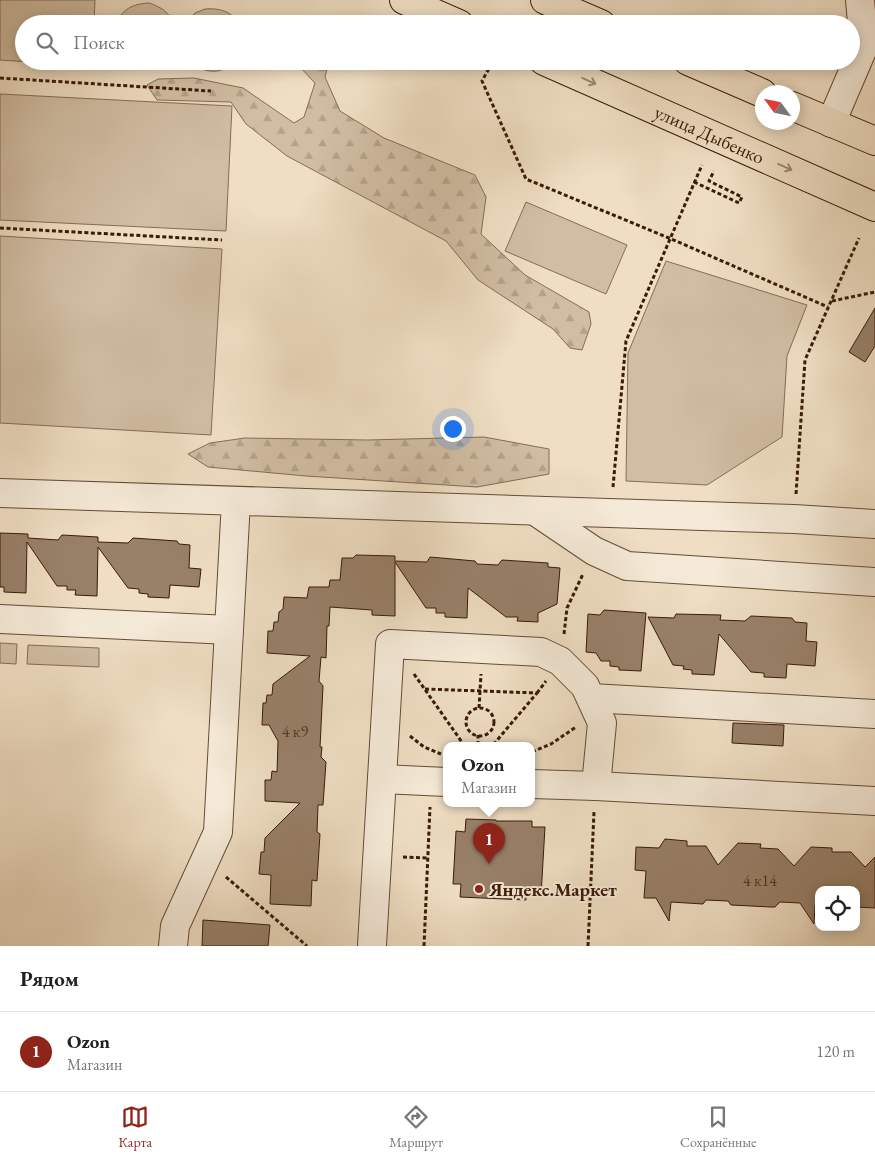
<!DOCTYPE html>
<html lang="ru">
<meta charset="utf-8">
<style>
:root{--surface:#fff;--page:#f2f2f2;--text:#222;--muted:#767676;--line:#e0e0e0;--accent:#8f2418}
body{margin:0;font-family:"EB Garamond",serif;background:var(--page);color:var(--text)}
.controls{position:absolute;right:15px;bottom:15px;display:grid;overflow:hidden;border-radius:10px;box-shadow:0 2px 12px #0003}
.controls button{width:45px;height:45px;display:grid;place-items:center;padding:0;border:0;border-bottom:1px solid var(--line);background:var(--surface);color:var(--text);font:25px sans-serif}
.compass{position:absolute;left:755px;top:85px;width:45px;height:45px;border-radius:50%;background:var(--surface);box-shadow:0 2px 12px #0003;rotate:303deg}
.you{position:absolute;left:452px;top:428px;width:18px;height:18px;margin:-12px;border:4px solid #fff;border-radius:50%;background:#1a73e8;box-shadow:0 0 0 8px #1a73e833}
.badge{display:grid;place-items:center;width:32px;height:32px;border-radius:50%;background:var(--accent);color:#fff;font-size:16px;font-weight:700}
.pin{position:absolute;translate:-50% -41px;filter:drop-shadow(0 1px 2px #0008)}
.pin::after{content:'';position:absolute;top:26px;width:18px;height:15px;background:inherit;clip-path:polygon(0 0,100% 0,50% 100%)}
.popup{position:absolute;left:443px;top:742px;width:92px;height:65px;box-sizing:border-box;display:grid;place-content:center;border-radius:10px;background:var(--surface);filter:drop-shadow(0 1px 4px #0005);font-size:16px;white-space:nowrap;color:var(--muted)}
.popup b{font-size:19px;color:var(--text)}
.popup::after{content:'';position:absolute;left:50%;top:100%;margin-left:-10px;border:10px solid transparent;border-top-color:var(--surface)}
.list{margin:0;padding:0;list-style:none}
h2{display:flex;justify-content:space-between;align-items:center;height:65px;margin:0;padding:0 20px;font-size:21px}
h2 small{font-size:16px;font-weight:400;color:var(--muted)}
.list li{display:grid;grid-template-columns:32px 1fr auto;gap:15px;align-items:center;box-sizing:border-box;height:80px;padding:0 20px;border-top:1px solid var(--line)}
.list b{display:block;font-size:19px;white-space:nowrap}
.list p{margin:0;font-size:16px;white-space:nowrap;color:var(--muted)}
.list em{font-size:16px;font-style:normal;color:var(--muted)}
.icon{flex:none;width:28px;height:28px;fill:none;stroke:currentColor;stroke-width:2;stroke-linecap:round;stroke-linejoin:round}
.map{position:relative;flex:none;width:875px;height:946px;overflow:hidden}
.search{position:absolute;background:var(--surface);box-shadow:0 2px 12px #0003;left:15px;right:15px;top:15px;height:55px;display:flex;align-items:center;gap:12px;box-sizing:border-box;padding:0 18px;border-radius:28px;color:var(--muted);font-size:19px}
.sheet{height:145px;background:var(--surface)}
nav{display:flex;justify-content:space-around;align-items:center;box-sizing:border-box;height:70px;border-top:1px solid var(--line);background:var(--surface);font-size:14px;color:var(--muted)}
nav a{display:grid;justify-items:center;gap:2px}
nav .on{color:var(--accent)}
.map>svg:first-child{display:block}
.green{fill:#d0bda3;stroke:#856c56}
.forest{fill:url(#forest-firs);stroke:#856c56}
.building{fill:#988069;stroke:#3a1a08}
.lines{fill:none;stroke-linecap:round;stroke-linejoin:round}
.minor-casing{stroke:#674b37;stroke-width:30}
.major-casing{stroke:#3a1a08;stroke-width:30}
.path{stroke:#3a1a08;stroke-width:3;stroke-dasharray:4 2.5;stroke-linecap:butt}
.minor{stroke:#f5ead8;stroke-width:28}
.major{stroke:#efdec3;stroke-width:28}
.oneway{stroke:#9e866f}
.poi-dot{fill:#8f2418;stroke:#f5ead8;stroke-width:2}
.labels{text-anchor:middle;stroke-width:4;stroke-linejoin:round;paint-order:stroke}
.number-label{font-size:16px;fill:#523420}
.street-label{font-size:19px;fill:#3a1a08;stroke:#f5ead8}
.poi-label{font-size:19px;font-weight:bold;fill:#3a1a08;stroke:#f5ead8;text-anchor:start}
</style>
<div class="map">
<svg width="875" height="946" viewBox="0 0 875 946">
<defs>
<pattern id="forest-firs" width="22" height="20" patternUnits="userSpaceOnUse" patternTransform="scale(1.25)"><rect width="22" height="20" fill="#d0bda3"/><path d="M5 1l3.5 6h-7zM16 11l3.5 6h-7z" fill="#b3a28b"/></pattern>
</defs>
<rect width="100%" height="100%" fill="#efdec3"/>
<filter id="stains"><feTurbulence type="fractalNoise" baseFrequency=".004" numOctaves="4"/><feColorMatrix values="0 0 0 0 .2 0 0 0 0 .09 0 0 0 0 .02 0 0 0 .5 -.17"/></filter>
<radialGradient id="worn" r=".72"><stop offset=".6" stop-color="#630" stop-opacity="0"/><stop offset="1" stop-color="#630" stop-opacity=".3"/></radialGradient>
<g class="green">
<path d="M0,0H95L94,24H24V61H92V66L0,60Z"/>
<path d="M149,3C161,7 169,12 174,24H115C123,9 132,4 149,3Z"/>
<path d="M205,9C220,8 231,11 239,24H186L195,13Z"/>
<path d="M189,61H236C221,76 203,73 189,61Z"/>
<path d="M0,94L232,106L226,231L0,220Z"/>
<path d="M526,202L627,245L606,294L505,251Z"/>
<path d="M0,236L222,249L211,435L0,423Z"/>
<path d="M666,261L807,305L787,356L782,437L707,485L626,481L628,353Z"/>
<path d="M0,643L17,644L16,664L0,663Z"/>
<path d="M28,645L99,648V667L27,664Z"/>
</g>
<g class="forest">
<path d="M299,61H329L325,77L340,111L384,138L475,175L486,197L481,234L525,275L589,312L591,324L582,350L570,348L553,329L478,280L446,241L287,156L246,124L231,102L157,100L147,85L158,79L194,78L243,88L294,123L304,117L315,83L298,65Z"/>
<path d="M484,437L549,449V474L477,487L306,476L208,467L188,454L210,443L245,438L368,440Z"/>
</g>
<g class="building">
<path d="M875,308V346L865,362L849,352Z"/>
<path d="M0,533L28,534V538L58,540L62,535L98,537V542L128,543L133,538L177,541L179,544L190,545L189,568L201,569L199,587L170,585L169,598L148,597V594L139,593V589L128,588L98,547L97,596L75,595L76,590H67V586H57L27,542L26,593L4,592V587H0Z"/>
<path d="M356,555L395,556V561L427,562L430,557L475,561L477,564L498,565L502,560L548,563V567L560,568L557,604L538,613V622L517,621L518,617H506L468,588L467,618L445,617V613H436V608H426L395,562V616L372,615V610L330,607L329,626H327L326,658L321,657L319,681L323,686L320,747H322L321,757L326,762L323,805H318L317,832L320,834L317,881L312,880L311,906L270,904L271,875L259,874L261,852H264L265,838L300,803L265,801V780H271L272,771L277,772L278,741L269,725H262L263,703H266L267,695H272L273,684L310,656L267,653L268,631H273L274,622H278L279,612L283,609L284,597L307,598L309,587H329L330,580H340L342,558H353Z"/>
<path d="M604,610L646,613L641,671L619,670V667L610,666V661H601L596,653L586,652L588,614L600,615Z"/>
<path d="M676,614L721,615L720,620L745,621L751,616L792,618L795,622L807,623L806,641L817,642L815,666L787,664L786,678L764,677V673L751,672L719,634L714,675L692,674V670L683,669L684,666L673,665L648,617L674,618Z"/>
<path d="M733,723L784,725L783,746L732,743Z"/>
<path d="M466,819L496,820V821H532V827H545L541,896L526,895V900L460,897L461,884H453L456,831L465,832Z"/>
<path d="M665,839L687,841V846H706L718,865L738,843L761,844L760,848L778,849L794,866L811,847L832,848V852H851L865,867L875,857V908L856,907V890H819V905H815L814,924L800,903L780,902L775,907H771L731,905L728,901L706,900L703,904L671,902L669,921L656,898H644L646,871L635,870L636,847L659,848Z"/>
<path d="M203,920L270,925L268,946H202Z"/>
</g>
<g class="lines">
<defs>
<g id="minor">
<path d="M831,123L864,46L860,0"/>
<path d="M0,493L794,519L875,524"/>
<path d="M535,511L594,551L627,566L875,582"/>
<path d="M0,619L229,630"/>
<path d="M591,698L875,714"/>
<path d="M382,779L446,782"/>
<path d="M532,784L596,786L875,801"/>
<path d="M372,945L390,644L541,652L560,661L585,686L602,723L596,786"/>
<path d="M173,946L175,926L218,832L236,501"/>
</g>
<g id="major">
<path d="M404,0L459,24"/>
<path d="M545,0L601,24"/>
<path id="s1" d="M544,61L875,207"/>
<path d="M688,61L762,93"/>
<path d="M792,106L875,141"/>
</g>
</defs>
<use href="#minor" class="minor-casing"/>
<use href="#major" class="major-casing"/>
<g class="path">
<path d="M492,63L482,81L526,179L669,238L828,307"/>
<path d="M0,78L211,91"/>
<path d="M694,182L739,203L742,197L709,181L714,171"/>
<path d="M0,228L222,240"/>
<path d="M832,301L875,292"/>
<path d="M613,487L626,341L702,165"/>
<path d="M796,494L805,360L859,238"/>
<path d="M564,634L567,608L583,574"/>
<path d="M414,674L464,745"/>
<path d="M425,689L537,693L493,745"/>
<path d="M537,693L546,681"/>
<path d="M479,708L481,674"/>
<circle cx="480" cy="722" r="14"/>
<path d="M410,736L424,747L441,754"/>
<path d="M478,745V735"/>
<path d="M532,752L551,744L576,727"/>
<path d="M403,857L428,858"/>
<path d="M226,877L307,946"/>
<path d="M424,946L430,807"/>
<path d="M588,946L594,812"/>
</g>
<use href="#minor" class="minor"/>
<use href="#major" class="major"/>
</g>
<defs><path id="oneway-shaft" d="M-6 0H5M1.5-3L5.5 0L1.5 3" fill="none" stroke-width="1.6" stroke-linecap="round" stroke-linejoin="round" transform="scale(1.25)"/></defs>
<g class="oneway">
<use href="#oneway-shaft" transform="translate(589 81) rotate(24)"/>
<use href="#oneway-shaft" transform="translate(785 167) rotate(24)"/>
</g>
<circle class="poi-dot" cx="479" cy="889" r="5"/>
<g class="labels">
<g class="number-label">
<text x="295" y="737">4 к9</text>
<text x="760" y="886">4 к14</text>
</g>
<g class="street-label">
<text dy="7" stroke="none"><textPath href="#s1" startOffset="181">улица Дыбенко</textPath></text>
</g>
<g class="poi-label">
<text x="489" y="896">Яндекс.Маркет</text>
</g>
</g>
<rect width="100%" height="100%" filter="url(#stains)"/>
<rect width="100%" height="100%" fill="url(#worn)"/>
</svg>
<div class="controls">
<button><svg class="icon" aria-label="locate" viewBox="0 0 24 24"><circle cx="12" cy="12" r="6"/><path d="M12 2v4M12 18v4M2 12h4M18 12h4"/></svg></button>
</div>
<svg class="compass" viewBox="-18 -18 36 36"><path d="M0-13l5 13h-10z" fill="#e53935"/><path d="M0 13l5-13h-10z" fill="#767676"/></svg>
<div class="you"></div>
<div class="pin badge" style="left:489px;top:864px">1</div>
<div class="popup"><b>Ozon</b>Магазин</div>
<div class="search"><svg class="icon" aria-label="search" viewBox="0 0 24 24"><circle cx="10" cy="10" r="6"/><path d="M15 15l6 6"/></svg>Поиск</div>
</div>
<section class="sheet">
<h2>Рядом<small></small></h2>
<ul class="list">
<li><span class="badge">1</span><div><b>Ozon</b><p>Магазин</p></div><em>120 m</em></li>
</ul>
</section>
<nav>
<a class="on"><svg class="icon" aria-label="map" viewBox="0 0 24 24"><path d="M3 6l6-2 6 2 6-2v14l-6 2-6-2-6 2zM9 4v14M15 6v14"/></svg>Карта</a>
<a><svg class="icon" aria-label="directions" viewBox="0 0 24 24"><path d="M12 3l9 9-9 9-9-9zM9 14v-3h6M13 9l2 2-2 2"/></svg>Маршрут</a>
<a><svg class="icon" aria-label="saved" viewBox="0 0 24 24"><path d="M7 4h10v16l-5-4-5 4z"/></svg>Сохранённые</a>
</nav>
